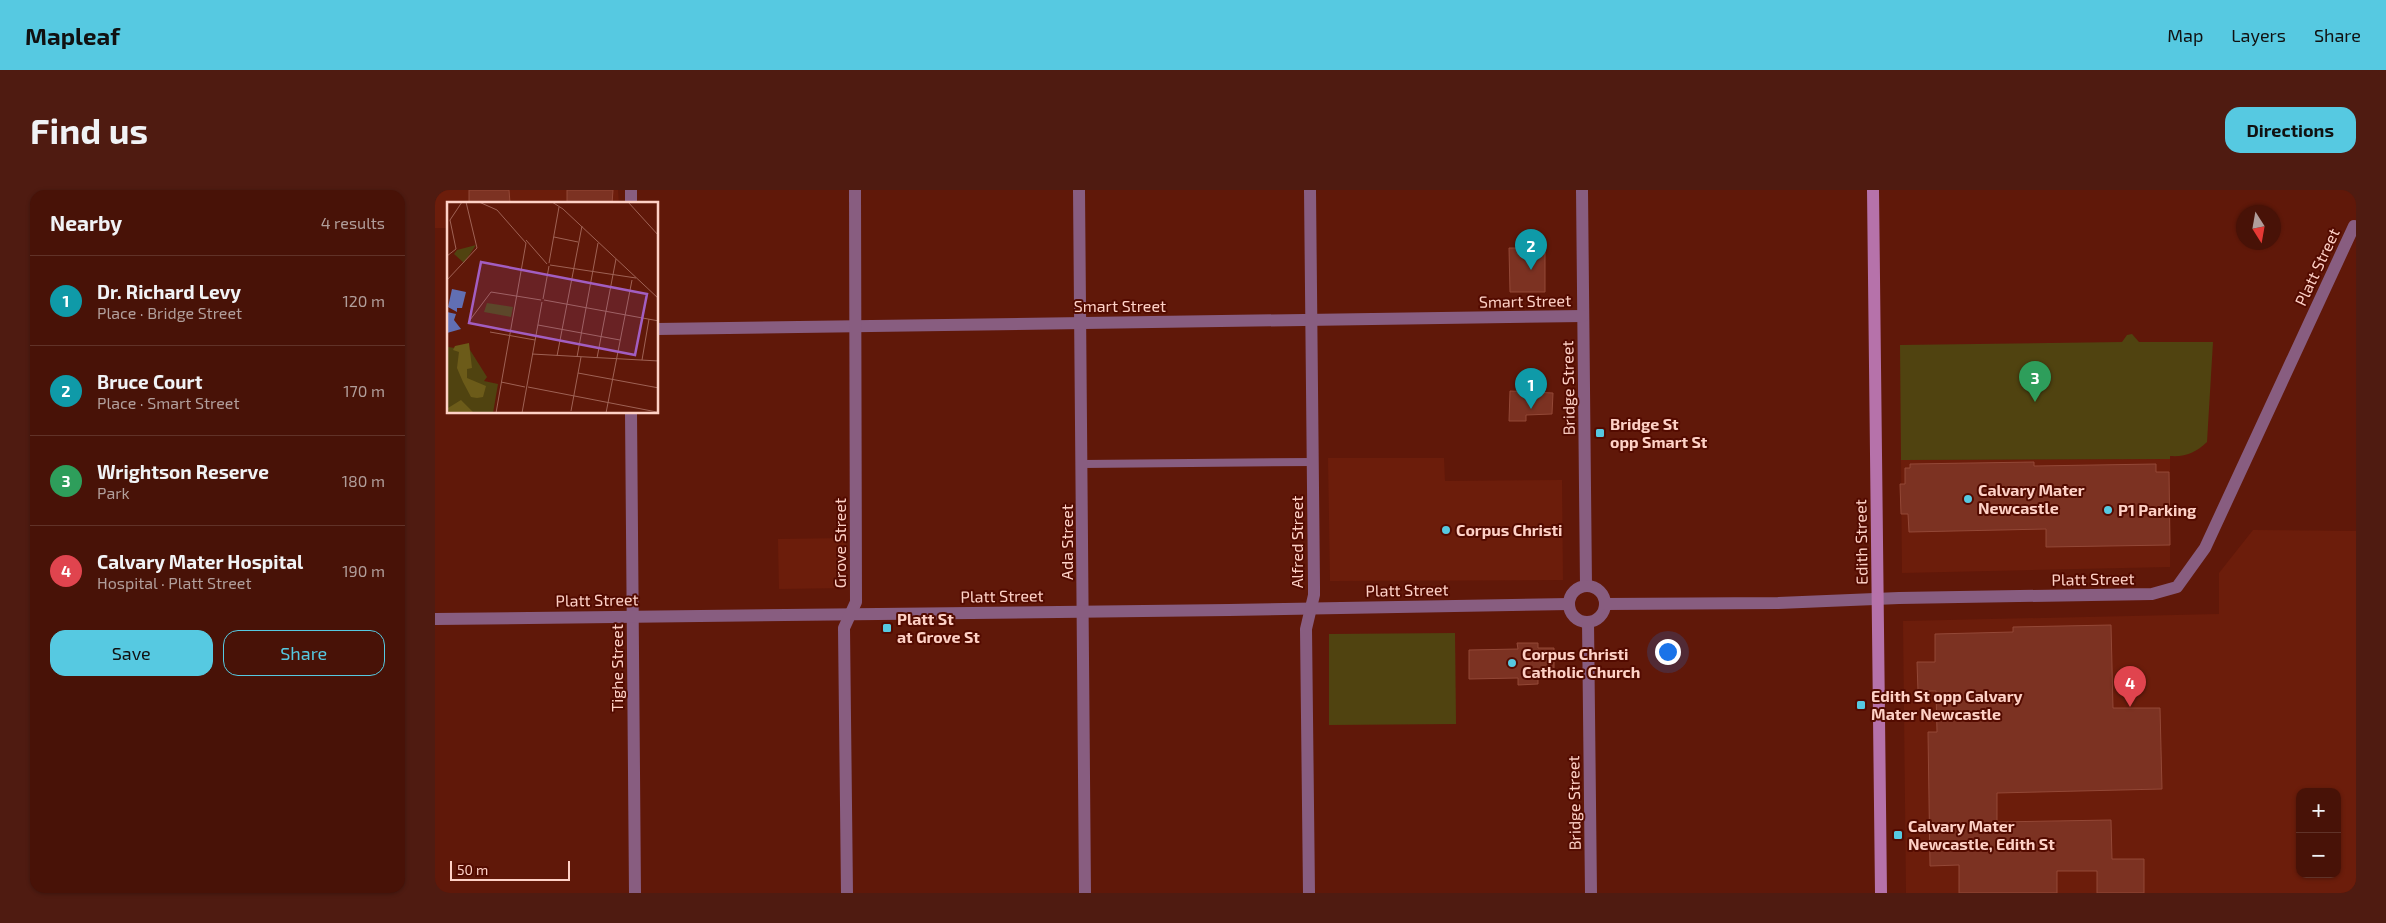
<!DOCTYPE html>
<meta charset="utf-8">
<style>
:root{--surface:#481207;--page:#4f1b11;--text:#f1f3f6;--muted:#b19e9b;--line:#603228;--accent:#56c9e1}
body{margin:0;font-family:"Exo 2",sans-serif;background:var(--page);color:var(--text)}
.controls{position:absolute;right:15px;bottom:15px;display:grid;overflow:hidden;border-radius:10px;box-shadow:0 1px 4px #0004}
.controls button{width:45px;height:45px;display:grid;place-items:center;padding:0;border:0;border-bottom:1px solid var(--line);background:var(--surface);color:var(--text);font:25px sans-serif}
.compass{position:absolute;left:1801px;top:15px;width:45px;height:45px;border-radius:50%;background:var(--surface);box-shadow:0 1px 4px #0004;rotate:169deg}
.scale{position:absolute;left:15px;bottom:12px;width:120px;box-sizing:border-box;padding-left:5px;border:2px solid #fed1c6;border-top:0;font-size:14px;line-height:18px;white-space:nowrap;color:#fed1c6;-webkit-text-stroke:4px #530b00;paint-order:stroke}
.you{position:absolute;left:1232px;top:461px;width:18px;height:18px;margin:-12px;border:4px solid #fff;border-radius:50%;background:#1a73e8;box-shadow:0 0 0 8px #1a73e833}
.badge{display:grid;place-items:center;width:32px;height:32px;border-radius:50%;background:var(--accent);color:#fff;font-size:16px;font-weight:700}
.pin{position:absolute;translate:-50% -41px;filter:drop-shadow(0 1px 2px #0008)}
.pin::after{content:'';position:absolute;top:26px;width:18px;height:15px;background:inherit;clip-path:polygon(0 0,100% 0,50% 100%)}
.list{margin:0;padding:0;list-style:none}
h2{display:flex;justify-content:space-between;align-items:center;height:65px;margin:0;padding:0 20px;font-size:21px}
h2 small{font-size:16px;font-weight:400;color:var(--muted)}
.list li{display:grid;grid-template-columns:32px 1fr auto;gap:15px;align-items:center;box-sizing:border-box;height:90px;padding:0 20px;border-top:1px solid var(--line)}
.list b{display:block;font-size:19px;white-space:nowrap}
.list p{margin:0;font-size:16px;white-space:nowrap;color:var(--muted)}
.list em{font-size:16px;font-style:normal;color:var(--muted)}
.actions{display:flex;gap:10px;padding:15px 20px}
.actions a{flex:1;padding:11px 0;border:1px solid var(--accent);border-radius:15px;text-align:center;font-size:18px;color:var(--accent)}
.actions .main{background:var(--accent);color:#111}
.map{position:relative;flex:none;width:1921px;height:703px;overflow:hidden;border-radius:15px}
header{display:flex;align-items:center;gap:30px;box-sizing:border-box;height:70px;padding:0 25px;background:var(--accent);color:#111}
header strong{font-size:24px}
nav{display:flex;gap:28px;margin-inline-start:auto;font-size:18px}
.intro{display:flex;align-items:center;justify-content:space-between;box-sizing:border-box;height:120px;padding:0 30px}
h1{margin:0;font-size:35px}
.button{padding:12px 22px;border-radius:15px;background:var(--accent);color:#111;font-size:18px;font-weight:700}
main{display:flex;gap:30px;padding:0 30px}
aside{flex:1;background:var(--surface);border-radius:15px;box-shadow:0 1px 4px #0004}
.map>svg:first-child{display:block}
.built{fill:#6c1d0b;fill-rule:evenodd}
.green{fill:#504310}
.building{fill:#7c3222;stroke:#934837}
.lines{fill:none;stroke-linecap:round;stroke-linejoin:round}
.service{stroke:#885d80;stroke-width:8}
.minor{stroke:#885d80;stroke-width:12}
.secondary{stroke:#b672aa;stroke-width:12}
.poi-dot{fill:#56c9e1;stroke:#530b00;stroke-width:2}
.labels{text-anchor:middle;stroke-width:4;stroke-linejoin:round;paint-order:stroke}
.street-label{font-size:16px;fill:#fed1c6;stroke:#530b00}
.poi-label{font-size:16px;font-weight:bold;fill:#fed1c6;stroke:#530b00;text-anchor:start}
.inset-road{fill:none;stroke:#9f6255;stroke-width:1}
.view{fill:#a25ec1;fill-opacity:0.15;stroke:#a25ec1;stroke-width:2.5}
.inset-edge{fill:none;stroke:#fed1c6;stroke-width:2.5}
</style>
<header>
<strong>Mapleaf</strong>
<nav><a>Map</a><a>Layers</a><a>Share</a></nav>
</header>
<div class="intro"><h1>Find us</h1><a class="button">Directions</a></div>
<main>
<aside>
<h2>Nearby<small>4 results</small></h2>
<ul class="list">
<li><span class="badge" style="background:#0f9aa8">1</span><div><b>Dr. Richard Levy</b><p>Place · Bridge Street</p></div><em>120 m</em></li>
<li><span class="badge" style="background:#0f9aa8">2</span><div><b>Bruce Court</b><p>Place · Smart Street</p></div><em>170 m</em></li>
<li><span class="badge" style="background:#2e9e5b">3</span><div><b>Wrightson Reserve</b><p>Park</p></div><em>180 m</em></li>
<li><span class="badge" style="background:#e0444e">4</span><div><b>Calvary Mater Hospital</b><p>Hospital · Platt Street</p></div><em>190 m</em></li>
</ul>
<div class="actions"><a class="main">Save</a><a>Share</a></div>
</aside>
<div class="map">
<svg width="1921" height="703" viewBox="0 0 1921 703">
<rect width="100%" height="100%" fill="#601809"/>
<g class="built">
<path d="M0,0H183L184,14H14V38H0Z"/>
<path d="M893,268H1009L1010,291L1127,290L1128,390L895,391Z"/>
<path d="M1735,269V377L1467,383L1466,270Z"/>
<path d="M1818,340L1921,341V703H1471L1468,431L1784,424V383ZM1865,602H1902V684H1865Z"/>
<path d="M411,348V398L344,399L343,349Z"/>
</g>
<g class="green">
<path d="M1697,144L1704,152H1778L1772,252C1760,263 1751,267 1735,266V269L1466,270L1465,155L1687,152L1692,145Z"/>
<path d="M1020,443L1021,534L894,535V444Z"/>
</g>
<g class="building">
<path d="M34,0H74L75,13L34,14Z"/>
<path d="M132,0H178L177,14H132Z"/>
<path d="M1074,58H1110V102H1075Z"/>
<path d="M1075,201L1118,203L1117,224L1091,225V231H1074Z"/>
<path d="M1599,272V276L1721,274V282H1734L1735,355L1611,357V339L1474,342L1473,324H1466L1465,294H1470V278H1475V274Z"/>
<path d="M1676,435L1678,518H1725L1727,599L1562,603V632L1676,630L1677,669H1709V703H1662V681H1622V703H1524V675L1495,676L1493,542H1502L1501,501H1483L1482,472H1500V444L1578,442V437Z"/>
<path d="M1082,453H1103V458H1119V487L1103,488V494L1083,495V488L1034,489V460L1083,459Z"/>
</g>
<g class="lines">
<path class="service" d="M647,274L878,272"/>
<g class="minor">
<path d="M644,0L650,703"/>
<path d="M1147,0L1151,396"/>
<path d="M196,14V0"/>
<path d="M222,139L1148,126"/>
<path d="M196,222L200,703"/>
<circle cx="1152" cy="414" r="18"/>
<path d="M1170,414L1343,413L1464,408L1717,404L1742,397L1770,358L1919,36"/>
<path d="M0,429L794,420L1134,414"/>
<path d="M1153,432L1156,703"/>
<path d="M412,703L409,438L421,412L420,0"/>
<path d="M874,703L871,439L879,405V396L875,0"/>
</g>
<path class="secondary" d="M1438,0L1446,703"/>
</g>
<g class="poi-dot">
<rect x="1160" y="238" width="10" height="10" rx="2.5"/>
<circle cx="1533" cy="309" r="5"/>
<circle cx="1673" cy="320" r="5"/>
<circle cx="1011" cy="340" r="5"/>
<rect x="447" y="433" width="10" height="10" rx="2.5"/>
<circle cx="1077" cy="473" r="5"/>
<rect x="1421" y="510" width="10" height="10" rx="2.5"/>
<rect x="1458" y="640" width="10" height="10" rx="2.5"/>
</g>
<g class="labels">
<g class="street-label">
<text transform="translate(1882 77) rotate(-65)" y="6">Platt Street</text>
<text transform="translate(1090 111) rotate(-1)" y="6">Smart Street</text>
<text x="685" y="122">Smart Street</text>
<text transform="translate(1133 198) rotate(-91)" y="6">Bridge Street</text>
<text transform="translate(632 352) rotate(-90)" y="6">Ada Street</text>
<text transform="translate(862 352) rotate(-90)" y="6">Alfred Street</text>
<text transform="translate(1426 352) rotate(-91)" y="6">Edith Street</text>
<text transform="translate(405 353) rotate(-90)" y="6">Grove Street</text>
<text transform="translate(1658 389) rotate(-1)" y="6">Platt Street</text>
<text transform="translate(972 400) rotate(-1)" y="6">Platt Street</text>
<text transform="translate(567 406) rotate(-1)" y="6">Platt Street</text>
<text transform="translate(162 410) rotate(-1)" y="6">Platt Street</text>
<text transform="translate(182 478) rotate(-90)" y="6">Tighe Street</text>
<text transform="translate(1139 613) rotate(-91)" y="6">Bridge Street</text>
</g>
<g class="poi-label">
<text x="1175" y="240">Bridge St<tspan x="1175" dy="18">opp Smart St</tspan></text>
<text x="1543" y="306">Calvary Mater<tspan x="1543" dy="18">Newcastle</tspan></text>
<text x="1683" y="326">P1 Parking</text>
<text x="1021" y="346">Corpus Christi</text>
<text x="462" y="435">Platt St<tspan x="462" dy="18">at Grove St</tspan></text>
<text x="1087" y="470">Corpus Christi<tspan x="1087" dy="18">Catholic Church</tspan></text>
<text x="1436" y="512">Edith St opp Calvary<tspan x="1436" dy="18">Mater Newcastle</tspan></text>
<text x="1473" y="642">Calvary Mater<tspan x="1473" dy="18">Newcastle, Edith St</tspan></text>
</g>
</g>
<g transform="translate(12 12)">
<rect width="211" height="211" fill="#601809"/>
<path d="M29,43L17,61L7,52L10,48ZM40,101L66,105L64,115L37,110ZM0,140L1,145L23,148L40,175L37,179L51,182L46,211H0Z" fill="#504310"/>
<path d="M22,141L25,166L20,167V176L39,184L36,195L30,196L24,195L16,180L10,166L12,150L6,148L8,144ZM14,198L27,211H2L1,206Z" fill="#6c5b19"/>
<path d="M5,87L19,90L15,106H10V110L1,105ZM0,110L9,112L7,118L14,127L0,131Z" fill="#616fb3"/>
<path class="inset-road" d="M32,0L50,8L79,41L49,211M105,0L116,7L212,97M181,0L212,34M107,35L131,40M79,38L100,62M0,54L9,47L3,18L15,0M102,61L112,5M103,63L189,76M0,78L30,46L19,0M96,97L102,64M97,98L212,119M23,118L44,90L94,98M91,123L173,138M43,130L88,138M85,152L212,159M110,154L135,24M130,155L151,41M150,156L169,57M195,158L202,117M131,171L212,186M54,180L78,185M81,185L210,210M124,209L134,155M75,211L95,100M159,211L185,78"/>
<path class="view" d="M34,60L200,92L188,153L22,121Z"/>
<rect width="211" height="211" class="inset-edge"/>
</g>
</svg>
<div class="controls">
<button>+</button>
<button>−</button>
</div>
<svg class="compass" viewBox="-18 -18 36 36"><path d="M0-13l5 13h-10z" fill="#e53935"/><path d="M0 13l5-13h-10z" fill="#b19e9b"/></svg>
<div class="scale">50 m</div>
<div class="you"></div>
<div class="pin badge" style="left:1096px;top:219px;background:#0f9aa8">1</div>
<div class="pin badge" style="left:1096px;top:80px;background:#0f9aa8">2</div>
<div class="pin badge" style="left:1600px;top:212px;background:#2e9e5b">3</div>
<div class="pin badge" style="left:1695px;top:517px;background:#e0444e">4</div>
</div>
</main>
